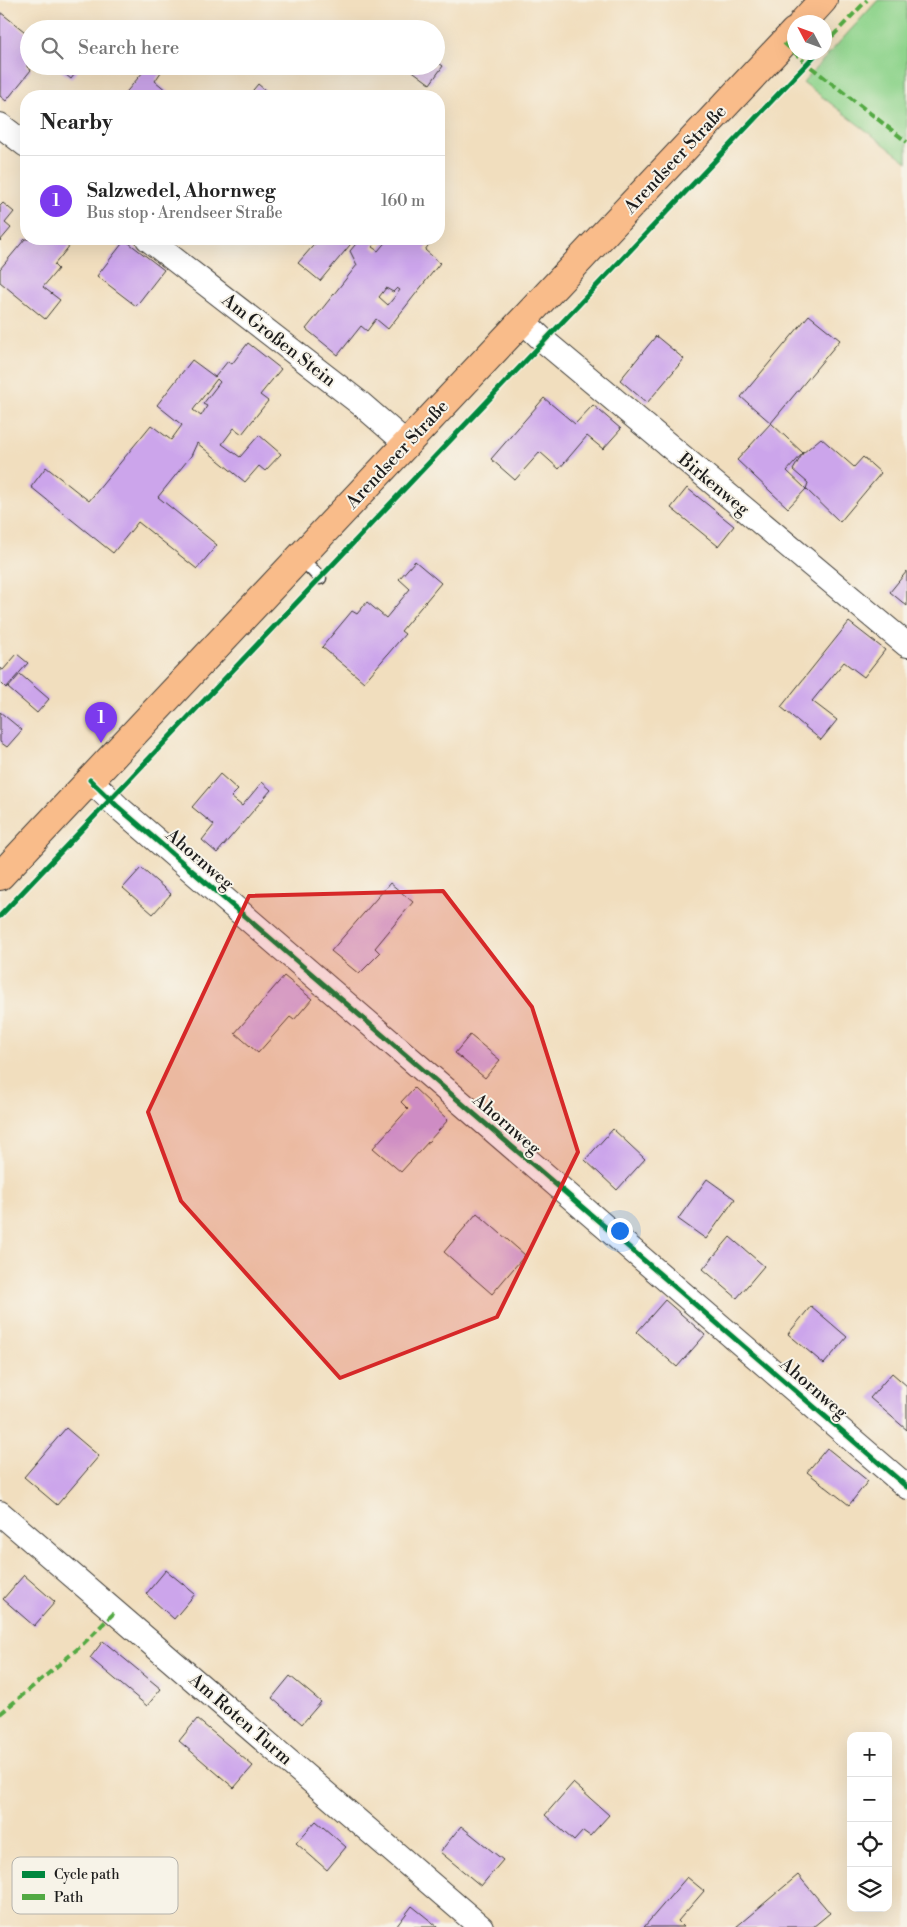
<!DOCTYPE html>
<meta charset="utf-8">
<style>
:root{--surface:#fff;--page:#f6f6f6;--text:#222;--muted:#767676;--line:#e0e0e0;--accent:#7c3aed}
body{margin:0;font-family:"Libre Bodoni",serif;background:var(--page);color:var(--text)}
.controls{position:absolute;right:15px;bottom:15px;display:grid;overflow:hidden;border-radius:10px;box-shadow:0 5px 20px #0002}
.controls button{width:45px;height:45px;display:grid;place-items:center;padding:0;border:0;border-bottom:1px solid var(--line);background:var(--surface);color:var(--text);font:25px sans-serif}
.compass{position:absolute;left:787px;top:15px;width:45px;height:45px;border-radius:50%;background:var(--surface);box-shadow:0 5px 20px #0002;rotate:311deg}
.you{position:absolute;left:619px;top:1230px;width:18px;height:18px;margin:-12px;border:4px solid #fff;border-radius:50%;background:#1a73e8;box-shadow:0 0 0 8px #1a73e833}
.badge{display:grid;place-items:center;width:32px;height:32px;border-radius:50%;background:var(--accent);color:#fff;font-size:16px;font-weight:700}
.pin{position:absolute;translate:-50% -41px;filter:drop-shadow(0 1px 2px #0008)}
.pin::after{content:'';position:absolute;top:26px;width:18px;height:15px;background:inherit;clip-path:polygon(0 0,100% 0,50% 100%)}
.list{margin:0;padding:0;list-style:none}
h2{display:flex;justify-content:space-between;align-items:center;height:65px;margin:0;padding:0 20px;font-size:21px}
h2 small{font-size:16px;font-weight:400;color:var(--muted)}
.list li{display:grid;grid-template-columns:32px 1fr auto;gap:15px;align-items:center;box-sizing:border-box;height:90px;padding:0 20px;border-top:1px solid var(--line)}
.list b{display:block;font-size:19px;white-space:nowrap}
.list p{margin:0;font-size:16px;white-space:nowrap;color:var(--muted)}
.list em{font-size:16px;font-style:normal;color:var(--muted)}
.icon{flex:none;width:28px;height:28px;fill:none;stroke:currentColor;stroke-width:2;stroke-linecap:round;stroke-linejoin:round}
.map{position:relative;flex:none;width:907px;height:1927px;overflow:hidden}
.search{position:absolute;background:var(--surface);box-shadow:0 5px 20px #0002;left:20px;top:20px;width:425px;height:55px;display:flex;align-items:center;gap:12px;box-sizing:border-box;padding:0 18px;border-radius:28px;color:var(--muted);font-size:19px}
.panel{position:absolute;background:var(--surface);box-shadow:0 5px 20px #0002;left:20px;top:90px;width:425px;height:155px;border-radius:20px}
.map>svg:first-child{display:block}
.green{fill:#90d48d;stroke:#567854}
.building{fill:#cca5eb;fill-rule:evenodd}
.lines{fill:none;stroke-linecap:round;stroke-linejoin:round}
.lane-casing{stroke:#3c3934;stroke-width:15}
.street-casing{stroke:#3c3934;stroke-width:26}
.primary-casing{stroke:#3c3934;stroke-width:30}
.lane{stroke:#fff;stroke-width:12}
.street{stroke:#fff;stroke-width:24}
.primary{stroke:#f9bc8a;stroke-width:28}
.quiet{stroke:#52a943;stroke-width:4;stroke-dasharray:8 4;stroke-linecap:butt}
.cycleway-casing{stroke:#f7f3e8;stroke-width:8}
.cycleway{stroke:#00873e;stroke-width:5}
.marked{fill:#d62828;fill-opacity:0.2;stroke:#d62828;stroke-width:4;stroke-linejoin:round}
.labels{text-anchor:middle;stroke-width:4;stroke-linejoin:round;paint-order:stroke}
.street-label{font-size:18px;fill:#1c1c1c;stroke:#f7f3e8}
.key{fill:#f7f3e8;stroke:#b5b2ab;stroke-width:1}
.key-label{font-size:14px;fill:#1c1c1c}
</style>
<div class="map">
<svg width="907" height="1927" viewBox="0 0 907 1927">
<rect width="100%" height="100%" fill="#f7f3e8"/>
<filter id="ink" filterUnits="userSpaceOnUse"><feTurbulence type="fractalNoise" baseFrequency=".02" numOctaves="2"/><feDisplacementMap in="SourceGraphic" scale="10" xChannelSelector="R" yChannelSelector="G"/><feConvolveMatrix kernelMatrix="1 2 1 2 8 2 1 2 1" color-interpolation-filters="sRGB"/></filter>
<filter id="wash" filterUnits="userSpaceOnUse"><feTurbulence type="fractalNoise" baseFrequency=".0096" numOctaves="4" result="noise"/><feDisplacementMap in="SourceGraphic" scale="20" xChannelSelector="R" yChannelSelector="G"/><feGaussianBlur stdDeviation="1.12" result="paint"/><feColorMatrix in="noise" values="0 0 0 0 0 0 0 0 0 0 0 0 0 0 0 0 0 1.4 0 .05"/><feComposite in="paint" operator="in"/></filter>
<g filter="url(#wash)">
<rect width="100%" height="100%" fill="#f1debe"/>
<path class="green" d="M878,0H907V162L803,82Z"/>
<g id="blocks">
<g class="building">
<path d="M0,12L29,35V46L24,52L29,56L27,67L31,70L6,101L0,96Z"/>
<path d="M436,61L443,66L430,84L406,66H436Z"/>
<path d="M55,66H81L71,79Z"/>
<path d="M148,66H154L161,72L155,81L173,96H123Z"/>
<path d="M258,84L272,96L249,95Z"/>
<path d="M3,203L14,212L5,223L11,228L0,241V206Z"/>
<path d="M25,239H75L54,265L58,269L43,287L60,300L45,319L0,282V269Z"/>
<path d="M319,239H355L320,281L298,263Z"/>
<path d="M360,239H379L372,247L378,251L388,239H411L414,242L417,239H425L430,243L425,250L440,263L388,329L376,319L367,331L361,326L338,355L306,329L357,265L350,251ZM386,288L393,292L397,288L400,290L388,305L379,297Z"/>
<path d="M125,240L164,270L136,306L97,276Z"/>
<path d="M809,315L840,340L771,423L741,397Z"/>
<path d="M656,336L684,359L647,403L620,380Z"/>
<path d="M248,343L281,369L260,395L268,401L242,434L234,428L222,444L240,457L259,435L281,454L265,471L259,466L245,482L197,443L191,456L158,497L217,545L197,569L138,522L113,553L31,487L46,467L89,501L151,425L171,440L182,425L157,405L192,360L215,377L228,361L232,364ZM217,379L220,382L203,404L207,406L201,416L193,410Z"/>
<path d="M544,398L575,424L593,405L621,429L603,449L587,436L559,469L540,452L515,480L491,459Z"/>
<path d="M771,423L803,453L787,471L806,489L788,508L737,460Z"/>
<path d="M821,438L854,467L863,457L881,473L840,522L806,489L808,483L793,470L803,453Z"/>
<path d="M687,488L734,526L718,546L671,508Z"/>
<path d="M415,561L441,583L401,631L405,634L364,682L322,647L352,611L357,614L367,602L386,618L410,589L399,579Z"/>
<path d="M907,571V606L890,592Z"/>
<path d="M849,622L885,650L864,677L844,662L812,701L837,720L821,740L781,707Z"/>
<path d="M17,654L28,663L6,688L0,682V668L3,670Z"/>
<path d="M20,674L49,699L37,713L8,688Z"/>
<path d="M0,712L22,730L7,747L0,742Z"/>
<path d="M220,774L238,790L231,797L242,806L262,782L271,790L217,853L202,840L214,825L192,807Z"/>
<path d="M141,868L171,894L153,914L123,888Z"/>
<path d="M390,883L413,902L375,948L380,953L359,974L331,951Z"/>
<path d="M284,976L312,999L294,1020L290,1017L258,1053L235,1033Z"/>
<path d="M470,1035L500,1060L485,1078L455,1053Z"/>
<path d="M414,1088L448,1120L401,1172L373,1148L408,1109L401,1102Z"/>
<path d="M613,1129L645,1159L617,1190L585,1160Z"/>
<path d="M707,1179L735,1199L706,1239L678,1219Z"/>
<path d="M477,1213L525,1255L492,1294L444,1252Z"/>
<path d="M730,1237L764,1266L737,1298L703,1269Z"/>
<path d="M665,1300L705,1335L677,1367L637,1332Z"/>
<path d="M811,1306L847,1337L824,1364L788,1334Z"/>
<path d="M892,1373L907,1386V1430L870,1398Z"/>
<path d="M66,1428L99,1456L57,1505L24,1477Z"/>
<path d="M827,1448L868,1481L849,1505L807,1472Z"/>
<path d="M166,1570L195,1594L174,1619L146,1594Z"/>
<path d="M24,1575L55,1602L34,1626L3,1599Z"/>
<path d="M103,1641L161,1689L147,1706L90,1658Z"/>
<path d="M290,1676L321,1702L302,1724L272,1698Z"/>
<path d="M197,1719L253,1766L234,1788L179,1741Z"/>
<path d="M573,1783L609,1815L590,1836L583,1831L574,1841L545,1815Z"/>
<path d="M316,1821L346,1847L327,1870L296,1843Z"/>
<path d="M461,1826L503,1860L481,1886L440,1852Z"/>
<path d="M798,1875L830,1913L813,1927H736Z"/>
<path d="M687,1877L704,1891L678,1921L684,1927H644Z"/>
<path d="M412,1906L438,1927H396Z"/>
</g>
</g>
</g>
<g filter="url(#ink)">
<use href="#blocks" fill-opacity="0" stroke="#3c3934" stroke-width="1"/>
<g class="lines">
<defs>
<path id="lane" d="M300,557L320,578"/>
<g id="street">
<path d="M0,125L26,145"/>
<path d="M148,239L361,404L407,444"/>
<path d="M523,321L544,341L907,645"/>
<path d="M90,780L118,807L907,1487"/>
<path d="M0,1513L481,1927"/>
</g>
<g id="primary">
<path d="M803,22L823,0"/>
<path d="M0,876L794,32"/>
</g>
</defs>
<use href="#lane" class="lane-casing"/>
<use href="#street" class="street-casing"/>
<use href="#primary" class="primary-casing"/>
<use href="#lane" class="lane"/>
<use href="#street" class="street"/>
<use href="#primary" class="primary"/>
<g class="quiet">
<path d="M784,43L807,64L907,142"/>
<path d="M824,45L867,0"/>
<path d="M0,1714L81,1646L116,1611"/>
</g>
<defs>
<g id="cycleway">
<path d="M90,780L118,807L907,1487"/>
<path d="M0,916L818,52"/>
</g>
</defs>
<use href="#cycleway" class="cycleway-casing"/>
<use href="#cycleway" class="cycleway"/>
</g>
</g>
<path class="marked" d="M443,891L532,1007L578,1152L497,1317L340,1378L181,1201L148,1112L249,896Z"/>
<g class="labels">
<g class="street-label">
<text transform="translate(675 159) rotate(-47)" y="6">Arendseer Straße</text>
<text transform="translate(279 340) rotate(38)" y="6">Am Großen Stein</text>
<text transform="translate(397 454) rotate(-47)" y="6">Arendseer Straße</text>
<text transform="translate(714 484) rotate(40)" y="6">Birkenweg</text>
<text transform="translate(200 859) rotate(41)" y="6">Ahornweg</text>
<text transform="translate(507 1124) rotate(41)" y="6">Ahornweg</text>
<text transform="translate(814 1388) rotate(41)" y="6">Ahornweg</text>
<text transform="translate(241 1719) rotate(41)" y="6">Am Roten Turm</text>
</g>
</g>
<rect x="12" y="1857" width="166" height="57" rx="8" class="key"/>
<rect x="22" y="1871" width="23" height="7" fill="#00873e"/>
<rect x="22" y="1894" width="23" height="6" fill="#52a943"/>
<g class="key-label">
<text x="54" y="1879">Cycle path</text>
<text x="54" y="1902">Path</text>
</g>
</svg>
<div class="controls">
<button>+</button>
<button>−</button>
<button><svg class="icon" aria-label="locate" viewBox="0 0 24 24"><circle cx="12" cy="12" r="6"/><path d="M12 2v4M12 18v4M2 12h4M18 12h4"/></svg></button>
<button><svg class="icon" aria-label="layers" viewBox="0 0 24 24"><path d="M12 4l9 5-9 5-9-5zM3 14l9 5 9-5"/></svg></button>
</div>
<svg class="compass" viewBox="-18 -18 36 36"><path d="M0-13l5 13h-10z" fill="#e53935"/><path d="M0 13l5-13h-10z" fill="#767676"/></svg>
<div class="you"></div>
<div class="pin badge" style="left:101px;top:743px">1</div>
<div class="search"><svg class="icon" aria-label="search" viewBox="0 0 24 24"><circle cx="10" cy="10" r="6"/><path d="M15 15l6 6"/></svg>Search here</div>
<section class="panel">
<h2>Nearby<small></small></h2>
<ul class="list">
<li><span class="badge">1</span><div><b>Salzwedel, Ahornweg</b><p>Bus stop · Arendseer Straße</p></div><em>160 m</em></li>
</ul>
</section>
</div>
